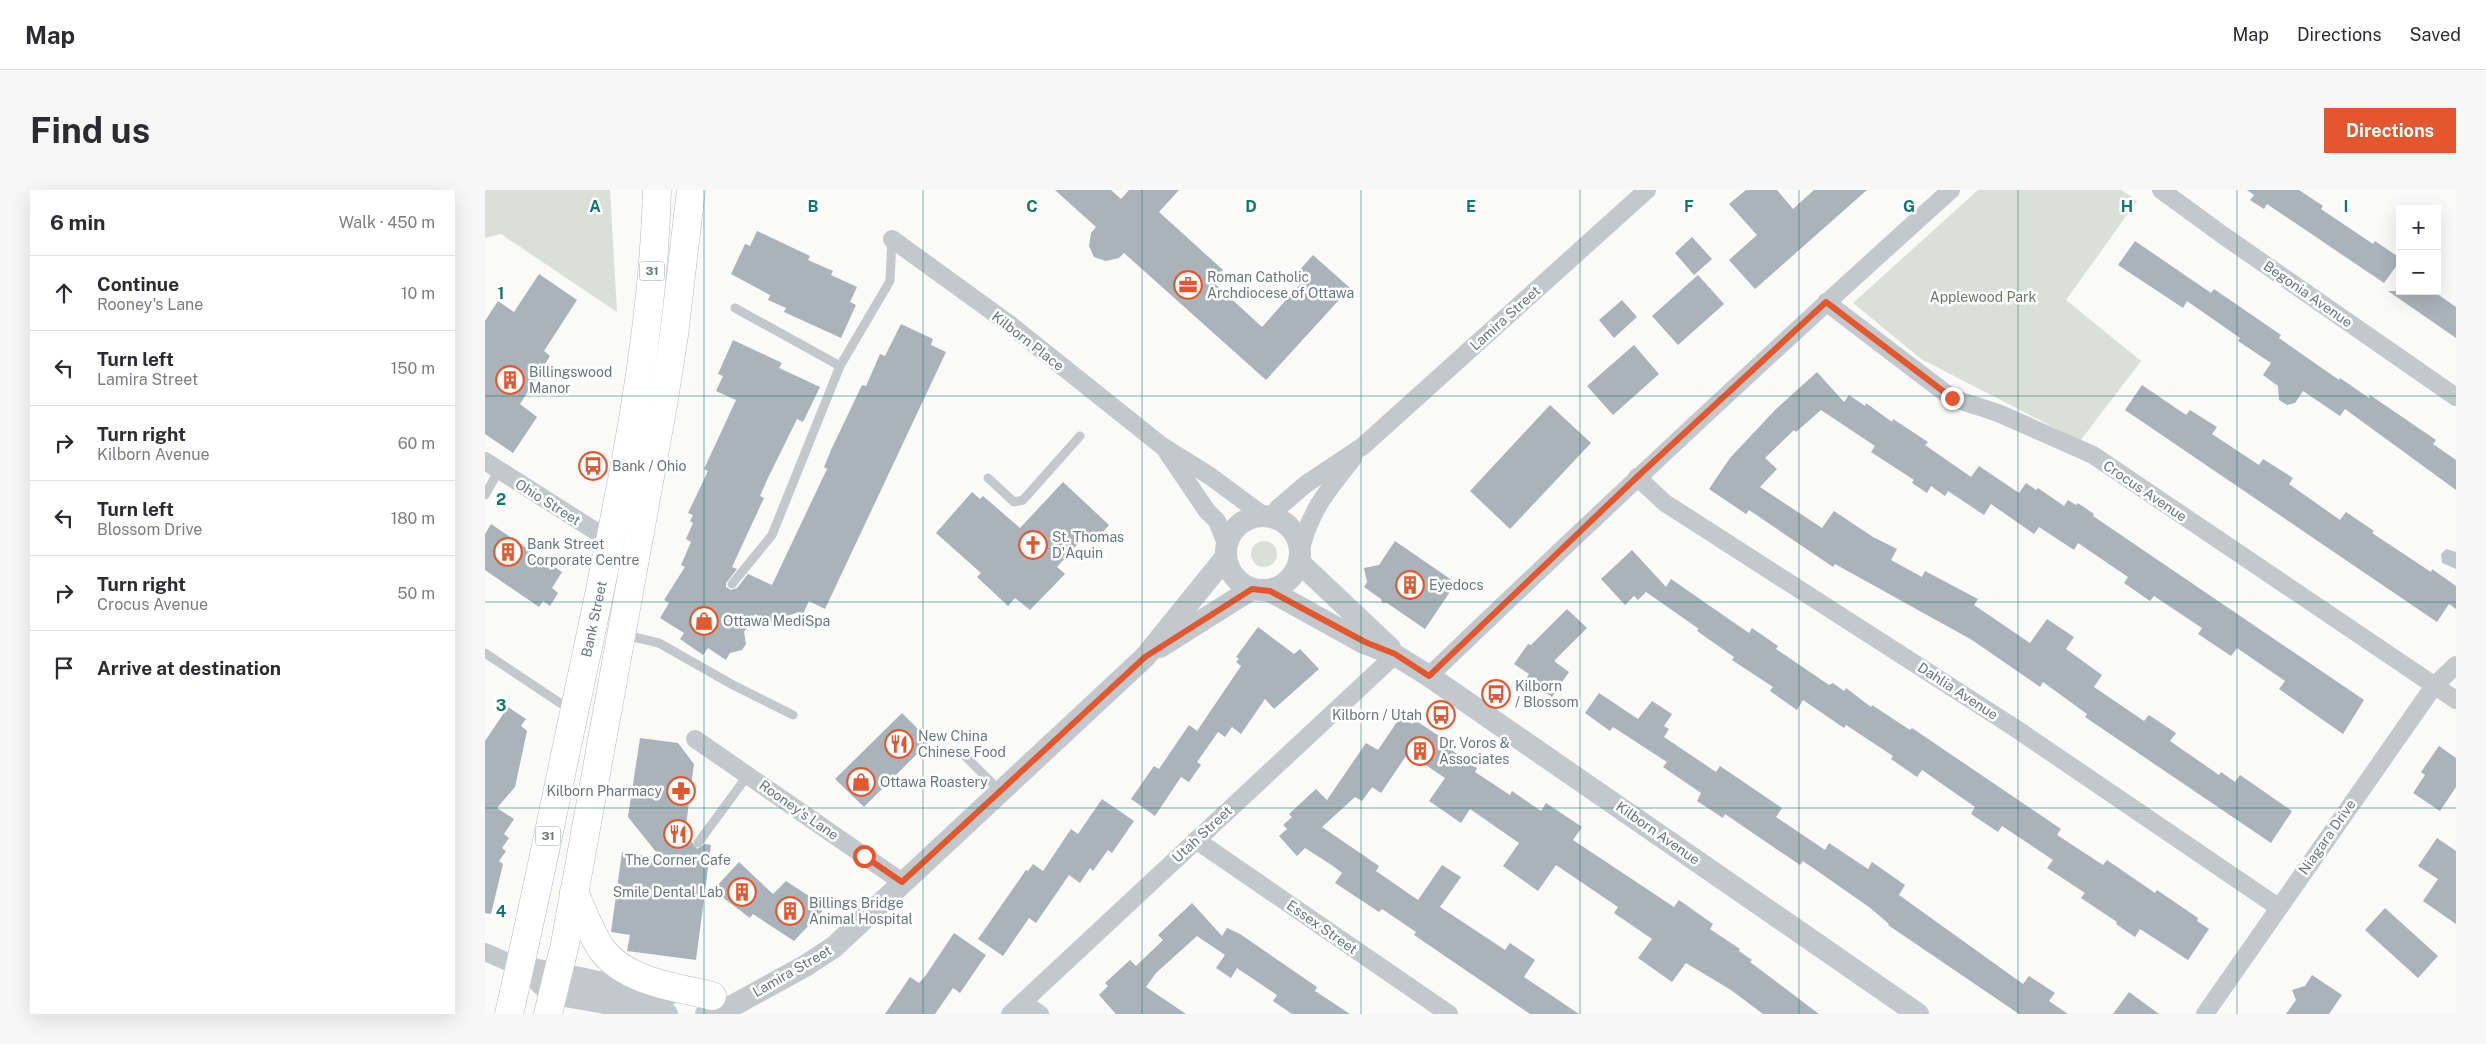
<!DOCTYPE html>
<meta charset="utf-8">
<style>
:root{--surface:#fff;--page:#f7f7f7;--text:#2b2b33;--muted:#7c7c81;--line:#e1e1e2;--accent:#e4572e}
body{margin:0;font-family:"Public Sans",sans-serif;background:var(--page);color:var(--text)}
.controls{position:absolute;right:15px;top:15px;display:grid;overflow:hidden;border-radius:0px;box-shadow:0 5px 20px #0002}
.controls button{width:45px;height:45px;display:grid;place-items:center;padding:0;border:0;border-bottom:1px solid var(--line);background:var(--surface);color:var(--text);font:25px sans-serif}
.stop{position:absolute;width:15px;height:15px;margin:-11px;border:4px solid #e4572e;border-radius:50%;background:#fff}
.stop.end{background:#e4572e;border-color:#fff;box-shadow:0 1px 5px #0008}
.list{margin:0;padding:0;list-style:none}
h2{display:flex;justify-content:space-between;align-items:center;height:65px;margin:0;padding:0 20px;font-size:21px}
h2 small{font-size:16px;font-weight:400;color:var(--muted)}
.list li{display:grid;grid-template-columns:32px 1fr auto;gap:15px;align-items:center;box-sizing:border-box;height:75px;padding:0 20px;border-top:1px solid var(--line)}
.list b{display:block;font-size:19px;white-space:nowrap}
.list p{margin:0;font-size:16px;white-space:nowrap;color:var(--muted)}
.list em{font-size:16px;font-style:normal;color:var(--muted)}
.icon{flex:none;width:28px;height:28px;fill:none;stroke:currentColor;stroke-width:2;stroke-linecap:round;stroke-linejoin:round}
.map{position:relative;flex:none;width:1971px;height:824px;overflow:hidden;border-radius:0px}
header{display:flex;align-items:center;gap:30px;box-sizing:border-box;height:70px;padding:0 25px;background:var(--surface);border-bottom:1px solid var(--line)}
header strong{font-size:24px}
nav{display:flex;gap:28px;margin-inline-start:auto;font-size:18px}
.intro{display:flex;align-items:center;justify-content:space-between;box-sizing:border-box;height:120px;padding:0 30px}
h1{margin:0;font-size:35px}
.button{padding:12px 22px;border-radius:0px;background:var(--accent);color:#fff;font-size:18px;font-weight:700}
main{display:flex;gap:30px;padding:0 30px}
aside{flex:1;background:var(--surface);border-radius:0px;box-shadow:0 5px 20px #0002}
.map>svg:first-child{display:block}
.green{fill:#dadfd7}
.water{fill:#bbc7cb}
.building{fill:#aab3b9}
.lines{fill:none;stroke-linecap:round;stroke-linejoin:round}
.primary-casing{stroke:#b5babe;stroke-width:29}
.service{stroke:#c3c8cc;stroke-width:9}
.minor{stroke:#c3c8cc;stroke-width:18}
.tertiary{stroke:#c3c8cc;stroke-width:22}
.primary{stroke:#fff;stroke-width:28}
.route{stroke:#e4572e;stroke-width:6}
.grid{fill:none;stroke:#0f766e;stroke-width:1;stroke-opacity:0.55}
.labels{text-anchor:middle;stroke-width:5;stroke-linejoin:round;paint-order:stroke}
.shield{fill:#fff;stroke:#939fa8;stroke-width:1}
.shield-label{font-size:12px;font-weight:bold;fill:#657683}
.poi-label{font-size:14px;fill:#657683;stroke:#fff;text-anchor:start}
.street-label{font-size:14px;fill:#657683;stroke:#fff}
.park-label{font-size:14px;fill:#687a64;stroke:#fff}
.grid-label{font-size:16px;text-anchor:middle;font-weight:bold;fill:#0f766e;stroke:#fff;stroke-width:5;stroke-linejoin:round;paint-order:stroke}
</style>
<header>
<strong>Map</strong>
<nav><a>Map</a><a>Directions</a><a>Saved</a></nav>
</header>
<div class="intro"><h1>Find us</h1><a class="button">Directions</a></div>
<main>
<aside>
<h2>6 min<small>Walk · 450 m</small></h2>
<ul class="list">
<li><svg class="icon" aria-label="ahead" viewBox="0 0 24 24"><path d="M12 20V5M6 11l6-6 6 6"/></svg><div><b>Continue</b><p>Rooney's Lane</p></div><em>10 m</em></li>
<li><svg class="icon" aria-label="left" viewBox="0 0 24 24"><path d="M17 20v-9H6M10 6l-5 5 5 5"/></svg><div><b>Turn left</b><p>Lamira Street</p></div><em>150 m</em></li>
<li><svg class="icon" aria-label="right" viewBox="0 0 24 24"><path d="M7 20v-9h11M14 6l5 5-5 5"/></svg><div><b>Turn right</b><p>Kilborn Avenue</p></div><em>60 m</em></li>
<li><svg class="icon" aria-label="left" viewBox="0 0 24 24"><path d="M17 20v-9H6M10 6l-5 5 5 5"/></svg><div><b>Turn left</b><p>Blossom Drive</p></div><em>180 m</em></li>
<li><svg class="icon" aria-label="right" viewBox="0 0 24 24"><path d="M7 20v-9h11M14 6l5 5-5 5"/></svg><div><b>Turn right</b><p>Crocus Avenue</p></div><em>50 m</em></li>
<li><svg class="icon" aria-label="arrive" viewBox="0 0 24 24"><path d="M6 21V4h12l-3 4 3 4H6"/></svg><div><b>Arrive at destination</b></div></li>
</ul>
</aside>
<div class="map">
<svg width="1971" height="824" viewBox="0 0 1971 824">
<rect width="100%" height="100%" fill="#fafaf8"/>
<g class="green">
<path d="M0,0H125L132,122L16,44L0,48Z"/>
<path d="M1493,0H1637L1652,11L1581,110L1656,171L1595,251L1436,169L1368,113Z"/>
<circle cx="779" cy="364" r="13"/>
</g>
<path class="water" d="M1961,359L1971,362V379L1957,373L1956,364Z"/>
<g class="building">
<path d="M570,0H626L636,9L644,0H694L674,22L738,80L728,92L777,137L817,92L810,85L828,65L865,98L781,190L639,63L634,68L621,71L609,67L604,56L606,43L611,37Z"/>
<path d="M1261,0H1292L1308,19L1329,0H1382L1270,99L1244,70L1272,45L1244,14Z"/>
<path d="M1762,0H1814L1838,16L1836,19L1888,54L1890,51L1915,68V71L1899,93L1782,14L1779,19L1765,10L1769,5Z"/>
<path d="M272,41L325,66L323,70L348,81L346,85L372,97L365,112L371,115L356,148L299,122L301,118L283,110L285,105L246,84L260,54L265,56Z"/>
<path d="M1207,47L1227,69L1209,85L1190,63Z"/>
<path d="M1650,51L1726,103L1729,99L1796,145L1794,148L1854,190L1855,188L1884,208L1885,205L1951,250L1948,254L1971,270V300L1860,219L1855,226L1818,201L1810,213L1802,215L1794,210L1793,196L1778,185L1786,173L1753,151L1755,148L1702,111L1698,118L1633,75Z"/>
<path d="M54,84L92,110L59,161L65,166L35,214L52,227L28,263L0,244V131L13,111L29,122Z"/>
<path d="M1213,85L1239,114L1193,155L1167,126Z"/>
<path d="M1903,101H1948L1971,117V148Z"/>
<path d="M1137,110L1152,127L1129,148L1114,130Z"/>
<path d="M416,134L448,149L446,155L461,162L340,419L324,411L318,424L314,422L302,426L296,437L270,424L259,442L261,454L257,460L245,463L241,470L223,458L218,465L195,449L199,443L175,428L184,413L179,410L200,377L196,375L206,352L201,349L208,333L205,331L208,325L203,323L223,281L219,279L251,210L231,201L238,186L233,184L248,150L297,173L294,178L335,197L318,232L312,229L282,290L275,306L279,308L247,377L252,379L241,393V397L246,400L252,398L263,384L287,395L342,279L339,277L346,260L377,195L381,196L395,164L400,166Z"/>
<path d="M1149,155L1174,184L1128,225L1102,196Z"/>
<path d="M1332,182L1359,212L1364,205L1380,216L1381,213L1407,232L1408,229L1443,252L1440,255L1486,287L1494,276L1534,303L1541,293L1551,300L1553,298L1579,316L1583,310L1591,315L1593,313L1609,324L1608,326L1879,510L1858,544L1794,499L1800,491L1752,458L1746,466L1713,444L1717,438L1669,406L1665,411L1639,393L1643,387L1593,353L1589,360L1554,337L1549,344L1506,314L1499,325L1463,301L1460,306L1446,296L1442,303L1427,293L1429,290L1386,262L1390,256L1336,220L1311,242L1309,240L1280,268L1292,279L1275,297L1337,338L1349,321L1388,347L1412,359L1406,370L1437,387L1440,381L1493,409L1489,415L1545,453L1562,429L1589,447L1581,459L1617,485L1609,497L1659,531L1664,525L1691,543L1685,551L1734,585L1736,582L1750,592L1755,585L1807,621L1786,653L1600,527L1602,524L1558,492L1555,497L1487,450L1350,374L1348,377L1264,320L1261,324L1224,299L1245,268L1291,219Z"/>
<path d="M1657,195L1701,225L1705,220L1732,237L1727,244L1774,275L1778,269L1808,288L1804,294L1855,330L1861,322L1889,341L1887,343L1946,382L1947,379L1971,396V419L1964,414L1952,432L1640,220Z"/>
<path d="M1065,215L1106,253L1025,339L985,301Z"/>
<path d="M578,292L624,335L609,352L601,345L572,377L580,384L545,420L530,408L523,416L492,387L496,383L451,343L487,302L495,309L498,306L535,338Z"/>
<path d="M6,334L77,382L67,398L73,403L65,416L58,411L54,417L0,380V344Z"/>
<path d="M910,351L971,393L940,439L902,413H897L896,409L879,397L882,392L879,378L894,375Z"/>
<path d="M1147,360L1181,397L1186,389L1264,443L1267,438L1293,456L1291,459L1344,495L1348,493L1359,501L1361,498L1386,517L1387,515L1425,540L1427,538L1576,639L1572,645L1618,675L1622,670L1670,703L1672,700L1713,728L1712,731L1724,739L1703,770L1655,739L1650,747L1631,734L1632,732L1596,708L1600,703L1562,678L1568,670L1517,636L1513,642L1486,624L1490,617L1437,580L1432,587L1406,569L1408,566L1361,535L1359,538L1318,510L1312,520L1285,501L1288,497L1247,470L1249,467L1212,441L1214,439L1161,402L1153,410L1149,406L1140,415L1116,389Z"/>
<path d="M1082,419L1102,438L1069,471L1084,482L1067,507L1041,489L1044,484L1029,474L1043,454L1046,455Z"/>
<path d="M773,437L809,464L815,459L834,479L789,519L780,509L756,544L747,537L740,547L733,542L712,572L716,575L704,592L696,587L670,626L646,609L669,576L674,579L704,535L712,541L756,476L751,472L754,469L751,467Z"/>
<path d="M1114,503L1153,529L1167,511L1187,524L1179,536L1184,539L1179,547L1231,582L1235,576L1297,618L1291,627L1340,660L1344,653L1383,679L1387,672L1420,695L1414,705L1538,794L1544,786L1570,803L1564,811L1583,824H1534L1403,735L1404,734L1384,717L1318,671L1315,675L1240,624L1238,628L1212,611L1216,603L1178,577L1182,572L1128,537L1125,541L1100,523Z"/>
<path d="M23,517L41,529L36,536L42,541L30,597L12,618L29,629L19,644L24,648L17,658L21,661L14,671L18,674L6,724L0,723V551Z"/>
<path d="M417,523L445,551L379,617L350,589Z"/>
<path d="M916,526L927,534L930,530L957,548L955,552L992,578L990,582L1025,605L1027,601L1056,621L1061,613L1097,637L1088,650L1189,717L1194,710L1228,734L1225,739L1255,759L1254,761L1267,770L1265,772L1334,824H1278L1246,800L1201,773L1187,792L1153,768L1167,749L1129,723L1133,717L1071,675L1053,701L1018,676L1034,653L985,619L976,633L944,611L960,588L923,563L896,603L887,597L877,611L870,607L837,637L894,676L891,681L933,710L957,675L976,687L955,717L1020,760L1025,753L1050,770L1039,787L1094,824H1045L929,745L931,742L897,719L894,722L850,693L857,683L848,676L820,658L812,666L794,646L802,639L798,635L807,627L804,624L831,599L842,610L881,553L893,560Z"/>
<path d="M155,548L193,553L209,574L199,651L207,652L212,659L220,654L226,655L211,770L142,761L145,745L126,742L137,662L176,668L143,627Z"/>
<path d="M1954,556L1971,568V597L1955,621L1928,603L1940,585L1936,582Z"/>
<path d="M617,609L649,631L627,663L623,660L608,681L605,678L595,693L584,685L551,733L544,728L518,766L493,749L541,680L543,681L548,674L558,681L586,639L593,644Z"/>
<path d="M1952,648L1971,661V734L1938,711L1953,689L1933,676Z"/>
<path d="M254,672L288,704L301,691L341,717L309,751L268,724L265,728L228,700Z"/>
<path d="M707,713L737,746L742,738L755,744L832,797L830,801L865,824H807L788,811L792,805L752,778L746,788L731,778L740,765L712,746L671,783L661,797L701,824H631L614,805L623,796L620,793L645,770L651,776L678,750L673,745Z"/>
<path d="M1900,718L1953,766L1933,788L1880,740Z"/>
<path d="M469,743L501,765L475,803L468,798L450,824H400L425,787L434,793L441,785Z"/>
<path d="M1827,785L1857,805L1844,824H1801L1811,810L1807,800L1820,796Z"/>
<path d="M1644,802L1674,824H1628Z"/>
</g>
<g class="lines">
<defs>
<g id="primary">
<path d="M89,702C98,721 105,743 118,761C142,792 192,797 227,806"/>
<path id="s1" d="M24,824C52,704 76,582 102,462C134,310 168,155 172,0"/>
<path d="M63,824L80,754L178,215L189,145L206,0"/>
</g>
</defs>
<use href="#primary" class="primary-casing"/>
<g class="service">
<path d="M250,118L355,176"/>
<path d="M503,288L529,312L538,310L595,246"/>
<path d="M0,305L14,280"/>
<path d="M247,394L287,345L355,176L405,91L407,49"/>
<path d="M140,445L174,453L248,495L308,525"/>
<path d="M0,463L87,521"/>
<path d="M478,564L515,601"/>
<path d="M213,653L263,585"/>
</g>
<g class="minor">
<path d="M1676,0L1739,46L1971,207"/>
<path d="M407,49L523,133L677,256L725,286L779,326"/>
<path d="M1341,112L1467,208L1513,223L1608,265L1971,510"/>
<path d="M682,262L722,321L732,331L742,356"/>
<path d="M0,271L126,351"/>
<path d="M1152,287L1180,313L1530,538L1793,717"/>
<path d="M787,327L793,318L821,294L878,256L1162,0"/>
<path d="M816,358C827,317 843,301 868,268"/>
<path d="M944,486C1116,321 1289,159 1466,0"/>
<path d="M210,549L417,692"/>
<path d="M711,650L964,824"/>
<path d="M0,762L34,777"/>
<path d="M538,813L555,824"/>
<path d="M525,824L910,465"/>
<path d="M1720,824L1949,496L1971,475"/>
</g>
<g class="tertiary">
<circle cx="778" cy="363" r="37"/>
<path d="M815,373L905,458"/>
<path d="M785,401L879,453L910,465L944,486L1433,824"/>
<path d="M675,457L767,399"/>
<path d="M34,777C84,784 133,798 183,805"/>
<path d="M55,793L69,804L182,824"/>
<path d="M221,824L240,820L320,776L349,757L660,467L741,367"/>
</g>
<use href="#primary" class="primary"/>
</g>
<g class="lines">
<path class="route" d="M379,666L417,692L660,467L767,399L785,401L880,452L910,464L944,486L1152,287L1341,112L1467,208"/>
</g>
<path class="grid" d="M219,0V824M438,0V824M657,0V824M876,0V824M1095,0V824M1314,0V824M1533,0V824M1752,0V824M0,206H1971M0,412H1971M0,618H1971"/>
<defs>
<symbol id="office-ring" viewBox="-11 -11 22 22"><circle r="9.5" fill="#fff" stroke="#e4572e" stroke-width="1.5"/><path d="M-6-3h4V-5.5h4V-3h4V5H-6ZM-1-4.5V-3h2v-1.5ZM-6 0V1H6V0Z" fill="#e4572e"/></symbol>
<symbol id="building-ring" viewBox="-11 -11 22 22"><circle r="9.5" fill="#fff" stroke="#e4572e" stroke-width="1.5"/><path d="M-4-6H4V6H1V3H-1V6H-4ZM-2.5-4.3h1.7v1.8h-1.7ZM.8-4.3h1.7v1.8H.8ZM-2.5-1h1.7V.8h-1.7ZM.8-1h1.7V.8H.8Z" fill="#e4572e"/></symbol>
<symbol id="bus-ring" viewBox="-11 -11 22 22"><circle r="9.5" fill="#fff" stroke="#e4572e" stroke-width="1.5"/><path d="M-5-6H5V4H4V6H2V4H-2V6H-4V4H-5ZM-3.5-4V0h7V-4ZM-3.5 1.2v1.5H-2V1.2ZM2 1.2v1.5H3.5V1.2Z" fill="#e4572e"/></symbol>
<symbol id="church-ring" viewBox="-11 -11 22 22"><circle r="9.5" fill="#fff" stroke="#e4572e" stroke-width="1.5"/><path d="M-1.2-6h2.4v3.5h3.3v2.4h-3.3V6h-2.4V-.1h-3.3v-2.4h3.3Z" fill="#e4572e"/></symbol>
<symbol id="shop-ring" viewBox="-11 -11 22 22"><circle r="9.5" fill="#fff" stroke="#e4572e" stroke-width="1.5"/><path d="M-5-2.5h2.3a2.7 3.5 0 0 1 5.4 0H5L5.5 6h-11ZM-1.5-2.5h3a1.5 2.3 0 0 0-3 0Z" fill="#e4572e"/></symbol>
<symbol id="restaurant-ring" viewBox="-11 -11 22 22"><circle r="9.5" fill="#fff" stroke="#e4572e" stroke-width="1.5"/><path d="M-5-6h1v4h1v-4h1v4h1v-4h1v5L-1.5 .5V6h-2V.5L-5-1ZM5-6V6H3V1.5H1.5Q1.5-4 5-6Z" fill="#e4572e"/></symbol>
<symbol id="pharmacy-ring" viewBox="-11 -11 22 22"><circle r="9.5" fill="#fff" stroke="#e4572e" stroke-width="1.5"/><path d="M-2-6h4v4h4v4h-4v4h-4v-4h-4v-4h4Z" fill="#e4572e"/></symbol>
</defs>
<g fill-rule="evenodd">
<use href="#office-ring" x="687" y="79" width="32" height="32"/>
<use href="#building-ring" x="9" y="174" width="32" height="32"/>
<use href="#bus-ring" x="92" y="260" width="32" height="32"/>
<use href="#church-ring" x="532" y="339" width="32" height="32"/>
<use href="#building-ring" x="7" y="346" width="32" height="32"/>
<use href="#building-ring" x="909" y="379" width="32" height="32"/>
<use href="#shop-ring" x="203" y="415" width="32" height="32"/>
<use href="#bus-ring" x="995" y="488" width="32" height="32"/>
<use href="#bus-ring" x="940" y="509" width="32" height="32"/>
<use href="#restaurant-ring" x="398" y="538" width="32" height="32"/>
<use href="#building-ring" x="919" y="545" width="32" height="32"/>
<use href="#shop-ring" x="360" y="576" width="32" height="32"/>
<use href="#pharmacy-ring" x="180" y="585" width="32" height="32"/>
<use href="#restaurant-ring" x="177" y="628" width="32" height="32"/>
<use href="#building-ring" x="241" y="686" width="32" height="32"/>
<use href="#building-ring" x="289" y="705" width="32" height="32"/>
</g>
<g class="labels">
<g class="shield">
<rect x="154.5" y="71.5" width="25" height="19" rx="4"/>
<rect x="50.5" y="636.5" width="25" height="19" rx="4"/>
</g>
<g class="shield-label">
<text x="167" y="85">31</text>
<text x="63" y="650">31</text>
</g>
<g class="poi-label">
<text x="722" y="92">Roman Catholic<tspan x="722" dy="16">Archdiocese of Ottawa</tspan></text>
<text x="44" y="187">Billingswood<tspan x="44" dy="16">Manor</tspan></text>
<text x="127" y="281">Bank / Ohio</text>
<text x="567" y="352">St. Thomas<tspan x="567" dy="16">D'Aquin</tspan></text>
<text x="42" y="359">Bank Street<tspan x="42" dy="16">Corporate Centre</tspan></text>
<text x="944" y="400">Eyedocs</text>
<text x="238" y="436">Ottawa MediSpa</text>
<text x="1030" y="501">Kilborn<tspan x="1030" dy="16">/ Blossom</tspan></text>
<text x="937" y="530" text-anchor="end">Kilborn / Utah</text>
<text x="433" y="551">New China<tspan x="433" dy="16">Chinese Food</tspan></text>
<text x="954" y="558">Dr. Voros &amp;<tspan x="954" dy="16">Associates</tspan></text>
<text x="395" y="597">Ottawa Roastery</text>
<text x="177" y="606" text-anchor="end">Kilborn Pharmacy</text>
<text x="193" y="675" text-anchor="middle">The Corner Cafe</text>
<text x="238" y="707" text-anchor="end">Smile Dental Lab</text>
<text x="324" y="718">Billings Bridge<tspan x="324" dy="16">Animal Hospital</tspan></text>
</g>
<g class="street-label">
<text transform="translate(1823 104) rotate(35)" y="5">Begonia Avenue</text>
<text transform="translate(1020 128) rotate(-42)" y="5">Lamira Street</text>
<text transform="translate(543 151) rotate(38)" y="5">Kilborn Place</text>
<text transform="translate(1660 301) rotate(34)" y="5">Crocus Avenue</text>
<text transform="translate(63 312) rotate(32)" y="5">Ohio Street</text>
<text dy="5" stroke="none"><textPath href="#s1" startOffset="404">Bank Street</textPath></text>
<text transform="translate(1473 501) rotate(33)" y="5">Dahlia Avenue</text>
<text transform="translate(314 620) rotate(35)" y="5">Rooney's Lane</text>
<text transform="translate(1173 643) rotate(35)" y="5">Kilborn Avenue</text>
<text transform="translate(717 644) rotate(-43)" y="5">Utah Street</text>
<text transform="translate(1842 647) rotate(-55)" y="5">Niagara Drive</text>
<text transform="translate(837 737) rotate(35)" y="5">Essex Street</text>
<text transform="translate(307 781) rotate(-30)" y="5">Lamira Street</text>
</g>
<g class="park-label">
<text x="1498" y="112">Applewood Park</text>
</g>
</g>
<g class="grid-label">
<text x="110" y="22">A</text>
<text x="328" y="22">B</text>
<text x="547" y="22">C</text>
<text x="766" y="22">D</text>
<text x="986" y="22">E</text>
<text x="1204" y="22">F</text>
<text x="1424" y="22">G</text>
<text x="1642" y="22">H</text>
<text x="1861" y="22">I</text>
<text x="16" y="109">1</text>
<text x="16" y="315">2</text>
<text x="16" y="521">3</text>
<text x="16" y="727">4</text>
</g>
</svg>
<div class="controls">
<button>+</button>
<button>−</button>
</div>
<div class="stop" style="left:379px;top:666px"></div>
<div class="stop end" style="left:1467px;top:208px"></div>
</div>
</main>
